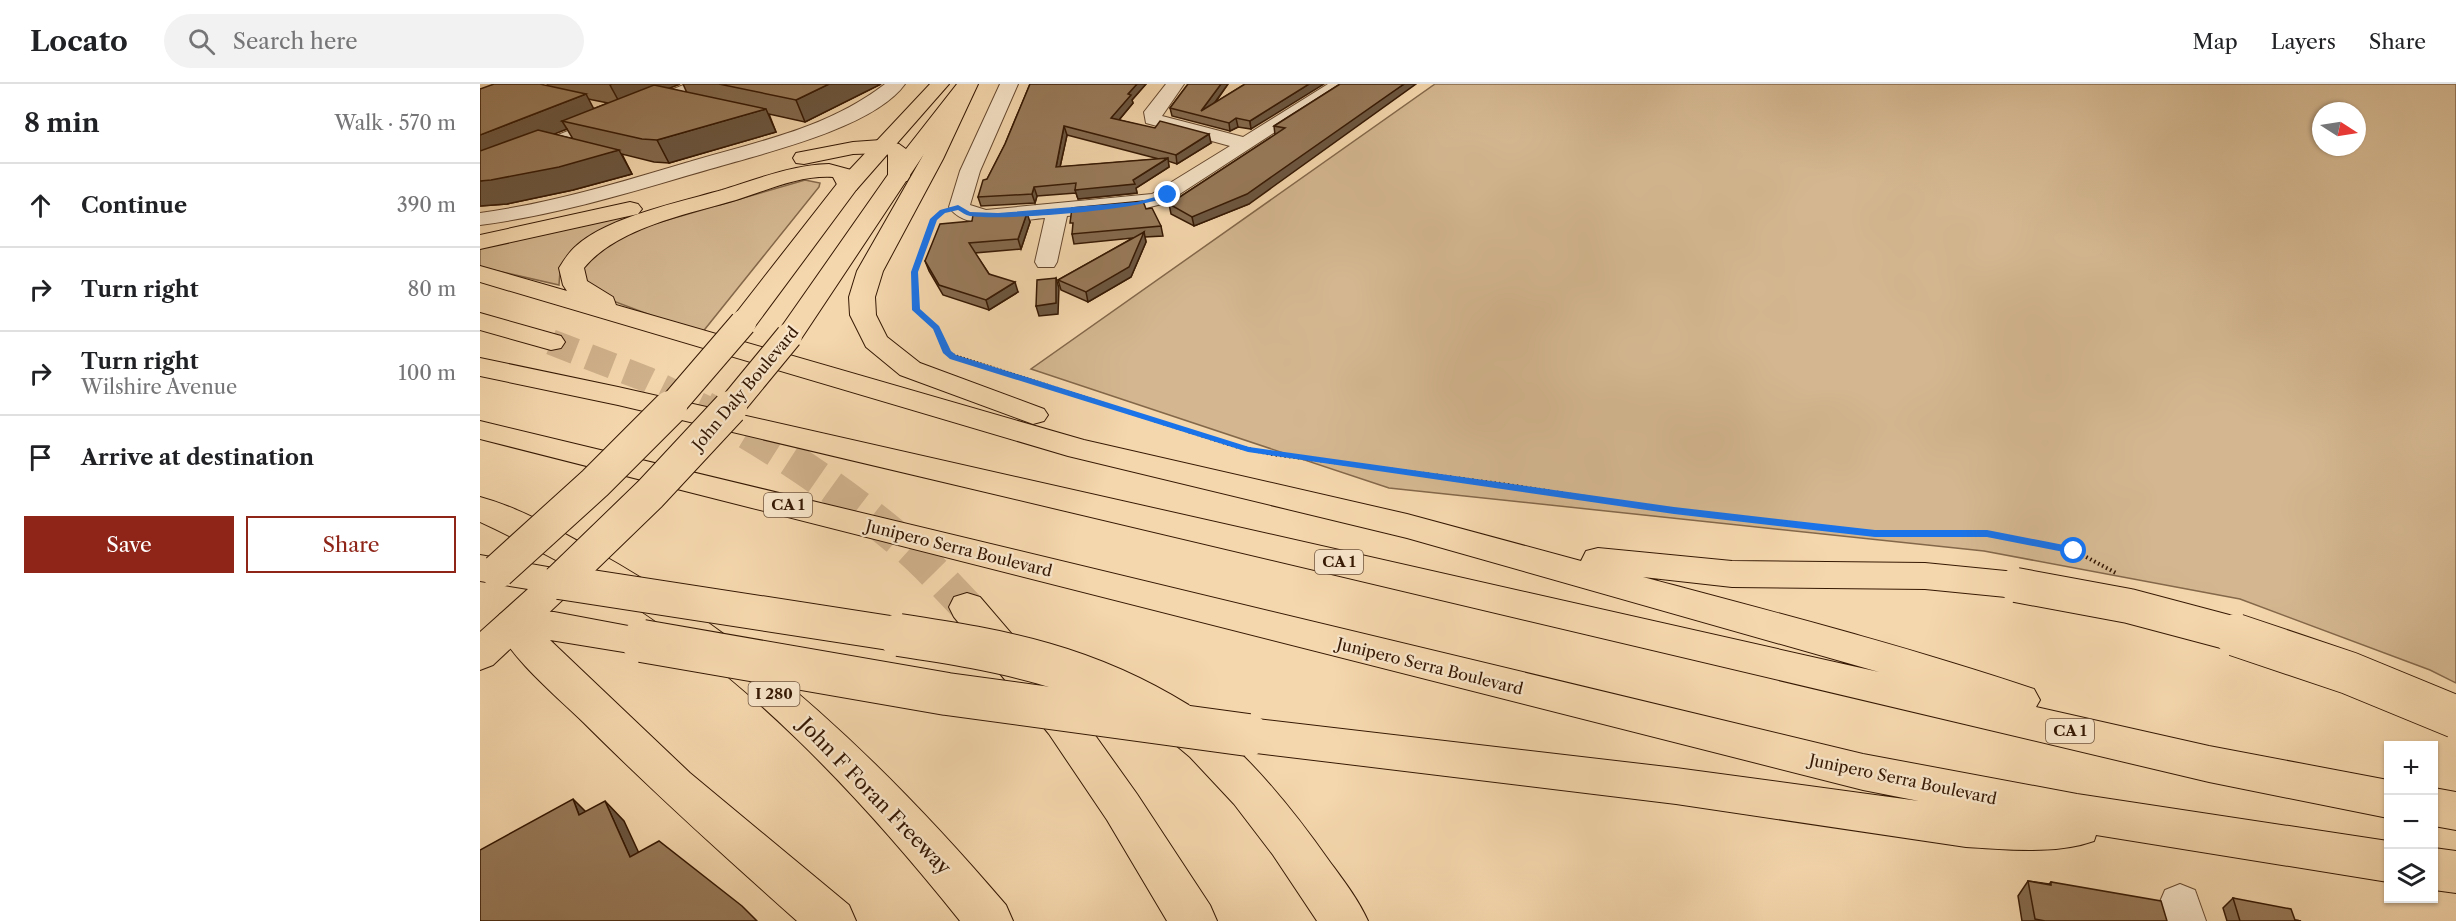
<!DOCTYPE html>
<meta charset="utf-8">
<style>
:root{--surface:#fff;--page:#f2f2f2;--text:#202124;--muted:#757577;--line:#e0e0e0;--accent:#8f2418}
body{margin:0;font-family:"Libre Caslon Text",serif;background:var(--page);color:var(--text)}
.controls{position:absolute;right:18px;bottom:18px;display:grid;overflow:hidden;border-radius:0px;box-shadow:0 2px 4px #0004}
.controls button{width:54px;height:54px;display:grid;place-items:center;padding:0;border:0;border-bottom:2px solid var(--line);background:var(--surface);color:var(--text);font:30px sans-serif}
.compass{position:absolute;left:1832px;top:18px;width:54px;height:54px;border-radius:50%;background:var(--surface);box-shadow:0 2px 4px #0004;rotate:102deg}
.stop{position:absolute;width:18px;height:18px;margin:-14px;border:4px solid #1a73e8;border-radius:50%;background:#fff}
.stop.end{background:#1a73e8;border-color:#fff;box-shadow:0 2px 6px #0008}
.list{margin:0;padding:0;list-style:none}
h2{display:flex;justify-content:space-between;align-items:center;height:78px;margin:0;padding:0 24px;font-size:26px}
h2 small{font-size:20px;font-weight:400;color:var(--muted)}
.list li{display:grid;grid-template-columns:39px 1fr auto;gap:18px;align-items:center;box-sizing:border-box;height:84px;padding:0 24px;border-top:2px solid var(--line)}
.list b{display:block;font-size:22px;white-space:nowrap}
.list p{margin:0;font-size:20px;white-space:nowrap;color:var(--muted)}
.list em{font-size:20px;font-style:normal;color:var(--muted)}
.actions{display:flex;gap:12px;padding:18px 24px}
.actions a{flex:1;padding:14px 0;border:2px solid var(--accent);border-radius:0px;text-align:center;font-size:21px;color:var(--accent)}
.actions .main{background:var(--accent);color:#fff}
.icon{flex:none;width:33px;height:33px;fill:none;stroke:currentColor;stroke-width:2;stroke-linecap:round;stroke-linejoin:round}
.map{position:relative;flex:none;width:1976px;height:837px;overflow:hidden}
header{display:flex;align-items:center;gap:36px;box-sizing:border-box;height:84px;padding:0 30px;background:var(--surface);border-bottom:2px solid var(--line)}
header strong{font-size:28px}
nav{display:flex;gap:33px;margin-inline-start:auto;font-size:21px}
.search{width:420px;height:54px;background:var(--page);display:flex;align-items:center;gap:15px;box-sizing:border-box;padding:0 21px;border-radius:33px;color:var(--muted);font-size:22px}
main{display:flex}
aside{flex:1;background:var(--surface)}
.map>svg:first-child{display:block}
.green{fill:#d4b790;stroke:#84684a;stroke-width:1.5;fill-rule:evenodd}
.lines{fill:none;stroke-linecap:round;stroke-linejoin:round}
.highway-tunnel-far1{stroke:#cfb18b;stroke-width:26;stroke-dasharray:26 14;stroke-linecap:butt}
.highway-tunnel{stroke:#cfb18b;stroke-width:34;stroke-dasharray:34 16;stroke-linecap:butt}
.minor-casing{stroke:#65482e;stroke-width:2}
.major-casing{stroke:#351803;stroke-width:2}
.highway-casing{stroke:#351803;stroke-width:2}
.path-far2{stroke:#351803;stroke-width:2;stroke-dasharray:1 2;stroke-linecap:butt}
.path-far1{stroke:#351803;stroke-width:3;stroke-dasharray:1.5 2;stroke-linecap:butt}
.path{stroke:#351803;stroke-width:4;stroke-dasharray:1.5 3;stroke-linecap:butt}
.minor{fill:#f8e5ca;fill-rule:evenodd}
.major{fill:#f5d7ad;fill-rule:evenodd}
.highway{fill:#f5d7ad;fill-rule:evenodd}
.major-bridge-far1-casing{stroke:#351803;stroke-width:28;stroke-linecap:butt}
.major-bridge-casing{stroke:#351803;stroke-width:36;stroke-linecap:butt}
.highway-bridge-far1-casing{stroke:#351803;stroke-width:36;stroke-linecap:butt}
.highway-bridge-casing{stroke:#351803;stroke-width:44;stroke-linecap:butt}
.major-bridge-far1{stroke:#f5d7ad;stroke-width:26}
.major-bridge{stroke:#f5d7ad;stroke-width:34}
.highway-bridge-far1{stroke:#f5d7ad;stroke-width:34}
.highway-bridge{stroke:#f5d7ad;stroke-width:42}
.wall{fill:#846a4e;stroke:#351803;stroke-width:1.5;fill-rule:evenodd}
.shaded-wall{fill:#6b5640;stroke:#351803;stroke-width:1.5}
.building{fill:#997b5b;stroke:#351803;stroke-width:1.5}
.route{fill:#1a73e8}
.labels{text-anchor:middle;stroke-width:4.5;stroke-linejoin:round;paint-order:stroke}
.shield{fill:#f8e5ca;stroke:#70563f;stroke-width:1.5}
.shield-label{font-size:15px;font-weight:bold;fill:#351803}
.street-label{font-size:16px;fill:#351803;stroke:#f8e5ca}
.near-street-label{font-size:20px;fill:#351803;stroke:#f8e5ca}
</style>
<header>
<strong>Locato</strong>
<div class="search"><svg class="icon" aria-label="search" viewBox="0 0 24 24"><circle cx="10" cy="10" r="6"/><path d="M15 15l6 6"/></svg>Search here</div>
<nav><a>Map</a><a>Layers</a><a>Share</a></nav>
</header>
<main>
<aside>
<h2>8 min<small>Walk · 570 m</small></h2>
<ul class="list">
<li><svg class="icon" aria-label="ahead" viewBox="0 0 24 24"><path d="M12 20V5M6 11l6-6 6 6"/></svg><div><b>Continue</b></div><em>390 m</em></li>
<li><svg class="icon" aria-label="right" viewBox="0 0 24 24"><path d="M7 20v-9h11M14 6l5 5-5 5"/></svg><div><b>Turn right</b></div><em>80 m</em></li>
<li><svg class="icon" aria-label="right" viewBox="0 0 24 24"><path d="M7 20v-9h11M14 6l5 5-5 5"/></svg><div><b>Turn right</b><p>Wilshire Avenue</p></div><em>100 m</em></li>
<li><svg class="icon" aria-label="arrive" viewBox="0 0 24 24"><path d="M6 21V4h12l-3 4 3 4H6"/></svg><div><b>Arrive at destination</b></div></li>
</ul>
<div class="actions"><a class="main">Save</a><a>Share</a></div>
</aside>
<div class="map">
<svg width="1976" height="837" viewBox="0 0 1976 837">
<rect width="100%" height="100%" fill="#f5d7ad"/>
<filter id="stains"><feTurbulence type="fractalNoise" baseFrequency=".00333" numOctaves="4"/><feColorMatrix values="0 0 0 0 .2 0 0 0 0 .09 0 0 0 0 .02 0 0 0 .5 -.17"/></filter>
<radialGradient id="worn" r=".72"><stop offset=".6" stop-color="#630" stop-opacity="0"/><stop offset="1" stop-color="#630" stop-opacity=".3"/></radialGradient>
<g class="green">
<path d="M955,0H1976V599L1950,586L1760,515L1504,467L909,404L551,285ZM1841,27H1877V63H1841Z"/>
<path d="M325,96L340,99L339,103L221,250L109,208L96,185L114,166L163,143Z"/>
<path d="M155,130C128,155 79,152 79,201L0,183V161Z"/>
</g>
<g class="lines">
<path class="highway-tunnel-far1" d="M71,258L166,295L227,325"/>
<path class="highway-tunnel" d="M224,324C296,363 363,408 425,461C447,480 467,502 487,523"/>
<defs>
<g id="minor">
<path d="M206,0H230L227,4L0,95V82Z"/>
<path d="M405,0H425C394,44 281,70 230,85C154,107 79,131 0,141V129C73,119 142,98 212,77C280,57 348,44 405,0Z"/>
<path d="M520,0H538L500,87L490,121L506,126L672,110L750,62L666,39L664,28L686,0H704L682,32L763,53L848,0H869L686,119L658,126L587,132L577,178L574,183H558L555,178L565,134C538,136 487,150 469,123L480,87Z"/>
<path d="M1700,800L1715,806L1726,837H1684L1679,820L1685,806Z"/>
</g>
<g id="major">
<path d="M450,0H469L376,106L273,245L263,247L253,245L250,239L253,233L360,96Z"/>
<path d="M477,0H496L442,73L319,258L309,260L299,258L295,252L426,65Z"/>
<path d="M0,471L79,485L92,489L97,498L92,507L13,581L0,586V548L48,505L0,497Z"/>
</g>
<g id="highway">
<path d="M480,0H498L463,75L403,187L395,213L396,231L407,253L440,279L564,325L568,331L564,337L553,340L420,291L386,263L370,231L369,213L377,187L441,75Z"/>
<path d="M401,56L419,60L430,68V92L427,97H411L408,92V71L406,69L373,70L324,80L316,79L313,74L316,69L373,58Z"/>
<path d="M349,80L375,87L379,101L376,106H360L353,93C320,91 288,106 256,116C208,130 136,144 104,184L107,197L133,213L136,221L604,356L927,430L1101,477L1106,467L1118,464L1252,477L1445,479L1536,488L1549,492L1554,501L1549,510L1536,514L1445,505L1252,503L1163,493C1294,528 1426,562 1554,605L1560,616L1556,623L1729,662L1908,696V734L1729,698L138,321L0,292V274L138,303L1399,588L927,454L588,372L0,198V182L87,207L83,201L79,184C84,176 89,168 96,162C128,133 200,118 242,106C277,95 312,81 349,80Z"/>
<path d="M150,118L158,120L162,125L158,130L0,165V151Z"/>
<path d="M0,229L81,252L85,258L81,264L71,266L0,246Z"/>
<path d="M0,337L1383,670L1597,710L1908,757V798L1616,751L1614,757C1575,771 1527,765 1486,763L1196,720L768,668L754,663C790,697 821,737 850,778C864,797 878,815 888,837H837L793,771L754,720L710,673L685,652L679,640L685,628L699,623L713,628L753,662L748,651L754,639L768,634L1196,684L1439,717L1383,706L0,355Z"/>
<path d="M0,413C41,424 82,448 119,469C278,558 408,683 526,821L533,837H480C381,713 268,593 132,508C89,482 45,459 0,438Z"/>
<path d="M487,509L500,513L597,626L657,710L730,821L737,837H687L627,736L569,650L474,533L469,523L474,513Z"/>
<path d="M33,526L74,528L175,547L181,557L175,567L162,571L70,556L210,689L369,821L376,837H317C244,772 172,707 103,638C72,608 35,578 14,540L20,530Z"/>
<path d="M1954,704L1976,708V746L1954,742Z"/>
<path d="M1954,764L1976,767V809L1954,806Z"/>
</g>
</defs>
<use href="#minor" class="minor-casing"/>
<use href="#major" class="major-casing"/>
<use href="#highway" class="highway-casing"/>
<path class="path-far2" d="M451,145L454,135L463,128"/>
<path class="path-far1" d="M451,143L435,188L436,226L460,248L467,269L641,325"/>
<path class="path" d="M636,324L755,362L792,370L1028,401L1194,427L1395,450H1507L1595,467L1636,489"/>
<use href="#minor" class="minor"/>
<use href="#major" class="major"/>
<use href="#highway" class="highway"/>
<defs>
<g id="major-bridge-far1">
<path d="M189,325L263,239"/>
<path d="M249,325L309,252"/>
</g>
<g id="major-bridge">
<path d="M18,487L115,399L190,324"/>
<path d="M79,498L170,410L250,324"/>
</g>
<g id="highway-bridge-far1">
<path d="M79,498L429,552"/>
<path d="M1536,501L1649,522L1762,552"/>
</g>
<g id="highway-bridge">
<path d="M419,551C525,567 606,582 698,639"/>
<path d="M1756,551L1869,589L1976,633"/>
<path d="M162,557L467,610L768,651"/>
</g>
</defs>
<use href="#major-bridge-far1" class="major-bridge-far1-casing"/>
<use href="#major-bridge" class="major-bridge-casing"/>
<use href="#highway-bridge-far1" class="highway-bridge-far1-casing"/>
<use href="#highway-bridge" class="highway-bridge-casing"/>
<use href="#major-bridge-far1" class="major-bridge-far1"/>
<use href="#major-bridge" class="major-bridge"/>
<use href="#highway-bridge-far1" class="highway-bridge-far1"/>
<use href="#highway-bridge" class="highway-bridge"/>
</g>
<g class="wall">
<path d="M67,0H200L188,4L207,9L203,0H401L325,38L289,30L296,48L189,79L174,78L142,70L152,90L93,106L27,120L0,122V5L68,2ZM108,15L128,19L113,25ZM87,45L93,55L73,50Z"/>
<path d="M550,0H666L652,16L653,19L639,36L731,59L697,80L688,77L689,83L656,104L657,109L598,115L596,109L557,112L555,119L501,122L498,113L525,60ZM587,51L679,75L580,83Z"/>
<path d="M708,0H748L735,19L765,0L771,45L758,43L750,47L692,32L690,24Z"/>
<path d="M860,0L769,120L714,142L691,130L689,120L795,51L794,42Z"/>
<path d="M666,125L681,142L683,152L665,153L666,158L651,193L608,218L581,206L578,196L653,154L594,160L592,150Z"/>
<path d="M492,137L550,138L541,165L495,169L509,190L538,208L509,226L463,211L449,187L445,177Z"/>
<path d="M1548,797L1569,800L1571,798L1687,837H1542L1538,812Z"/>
<path d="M1753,814L1815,836L1821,837H1747L1743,824Z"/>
</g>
<g class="shaded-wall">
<path d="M132,0H200L142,23L130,1Z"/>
<path d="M349,0H401L325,38L316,16Z"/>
<path d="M657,0H666L652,16L653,19L633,43L631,34L648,10Z"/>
<path d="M741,0H748L725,32L721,27Z"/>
<path d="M829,0H844L771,45L770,37Z"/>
<path d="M924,0H936L769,120L714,142L712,133Z"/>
<path d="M106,10L118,33L82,37L87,45L0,80V51Z"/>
<path d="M286,25L296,48L189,79L177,56Z"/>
<path d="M756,34L758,43L750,47L749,39Z"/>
<path d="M584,42L587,51L578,92L576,83Z"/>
<path d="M729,50L731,59L697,80L696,71Z"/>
<path d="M139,66L152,90L93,106L27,120L0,122V97Z"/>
<path d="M688,74L689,83L656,104L657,109L598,115L595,106L653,96Z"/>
<path d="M554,103L557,112L555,119L552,110Z"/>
<path d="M547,129L550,138L541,165L538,155Z"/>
<path d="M664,148L666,158L651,193L608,218L606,208Z"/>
<path d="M576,194L579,204L578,230L559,232L556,222Z"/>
<path d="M535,198L538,208L509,226L506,216Z"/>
<path d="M93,715L113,735L99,731Z"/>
<path d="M125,717L144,737L170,793L150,773Z"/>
</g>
<g class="building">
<path d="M14,0H60L106,10L0,51V5Z"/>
<path d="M239,0H349L316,16Z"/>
<path d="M550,0H657L648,10L651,11L631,34L675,44L680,37L729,50L696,71L584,42L576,83L688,74L653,96L655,100L595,106L596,99L554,103L552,110L498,113L503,96L507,95L525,60Z"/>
<path d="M708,0H741L721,27L765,0H829L770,37L756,34L749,39L690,24Z"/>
<path d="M860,0H924L767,110L712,133L689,120L805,44L794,42Z"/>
<path d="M174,1L286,25L177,56L162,55L82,37Z"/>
<path d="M58,46L139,66L79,83L11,96L0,97V67Z"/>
<path d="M663,117L666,125L672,124L681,142L592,150L593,139H590L592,124Z"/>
<path d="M547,129L538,155L489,159L509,190L535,198L506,216L459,201L445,177L460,140L492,137L493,131Z"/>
<path d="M664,148L649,183L606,208L578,196Z"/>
<path d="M576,194V219L556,222L557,196Z"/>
<path d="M93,715L99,731L125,717L150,773L179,757L262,822L277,837H0V766Z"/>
<path d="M1548,797L1571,801V798L1681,817L1687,837H1565L1555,835Z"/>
<path d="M1753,814L1811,825L1815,836L1821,837H1760Z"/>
</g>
<path class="route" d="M686,110L691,111C666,126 522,137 490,132C485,131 482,128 478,126L465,129L457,136L438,188L440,225L459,242L471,267L476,271L769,363L1194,423L1395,446H1507L1594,463L1600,467L1594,470L1507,453H1395L1194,430L768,368L470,275L463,269L453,245L432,226L431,188L450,135L460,126L478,121L490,128L518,129L657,118Z"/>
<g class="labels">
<g class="shield">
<rect x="284" y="409" width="48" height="24" rx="4.5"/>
<rect x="835" y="466" width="48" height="24" rx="4.5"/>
<rect x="268.5" y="598" width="51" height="24" rx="4.5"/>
<rect x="1566" y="635" width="48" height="24" rx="4.5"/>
</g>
<g class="shield-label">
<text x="308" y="426">CA 1</text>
<text x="859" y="483">CA 1</text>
<text x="294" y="615">I 280</text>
<text x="1590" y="652">CA 1</text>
</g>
<g class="street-label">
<text transform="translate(265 304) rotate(-50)" y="6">John Daly Boulevard</text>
<text transform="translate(479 464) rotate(14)" y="6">Junipero Serra Boulevard</text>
<text transform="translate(950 582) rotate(14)" y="6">Junipero Serra Boulevard</text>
<text transform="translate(1423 695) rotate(12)" y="6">Junipero Serra Boulevard</text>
</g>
<g class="near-street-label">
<text transform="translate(395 712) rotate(46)" y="7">John F Foran Freeway</text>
</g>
</g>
<rect width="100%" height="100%" filter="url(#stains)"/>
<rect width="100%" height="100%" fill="url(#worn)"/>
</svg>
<div class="controls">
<button>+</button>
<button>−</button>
<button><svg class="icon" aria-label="layers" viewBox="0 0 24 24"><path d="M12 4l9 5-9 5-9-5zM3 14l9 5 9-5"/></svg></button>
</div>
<svg class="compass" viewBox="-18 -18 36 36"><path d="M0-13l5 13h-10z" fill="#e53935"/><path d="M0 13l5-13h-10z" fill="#757577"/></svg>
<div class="stop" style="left:1594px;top:467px"></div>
<div class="stop end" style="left:688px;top:111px"></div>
</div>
</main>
